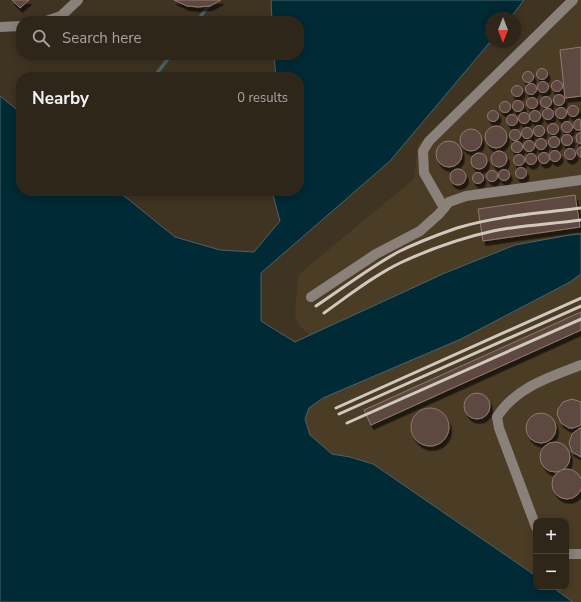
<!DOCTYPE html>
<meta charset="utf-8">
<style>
:root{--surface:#2f261a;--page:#3b3227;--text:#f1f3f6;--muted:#a7a5a2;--line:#4a4339}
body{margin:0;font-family:"Nunito Sans",sans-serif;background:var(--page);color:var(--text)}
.controls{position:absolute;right:12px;bottom:12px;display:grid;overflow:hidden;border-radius:8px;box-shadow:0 2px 10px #0003}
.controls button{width:36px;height:36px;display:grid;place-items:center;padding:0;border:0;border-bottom:1px solid var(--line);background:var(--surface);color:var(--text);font:20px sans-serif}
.compass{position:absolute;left:485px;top:12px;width:36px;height:36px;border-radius:50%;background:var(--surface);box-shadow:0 2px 10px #0003;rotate:180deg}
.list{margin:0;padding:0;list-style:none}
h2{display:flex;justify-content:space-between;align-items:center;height:52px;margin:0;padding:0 16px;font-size:17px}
h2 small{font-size:13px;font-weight:400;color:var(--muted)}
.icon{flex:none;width:22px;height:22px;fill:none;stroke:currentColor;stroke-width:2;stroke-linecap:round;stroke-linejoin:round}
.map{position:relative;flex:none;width:581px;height:602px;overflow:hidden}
.search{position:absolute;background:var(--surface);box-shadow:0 2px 10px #0003;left:16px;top:16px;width:288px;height:44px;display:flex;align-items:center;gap:10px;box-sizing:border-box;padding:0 14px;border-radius:16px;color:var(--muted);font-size:15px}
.panel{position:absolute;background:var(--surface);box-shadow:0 2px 10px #0003;left:16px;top:72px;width:288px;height:124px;border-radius:16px}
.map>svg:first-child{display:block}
.built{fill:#4b3c25}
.water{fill:#002a35;stroke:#4a6469}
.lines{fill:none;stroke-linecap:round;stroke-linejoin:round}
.stream{stroke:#4a6469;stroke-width:3.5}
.building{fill:#5d4840;stroke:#917971;filter:url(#shadow)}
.minor{stroke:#89817a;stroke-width:10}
.rail{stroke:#d2c9be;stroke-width:3}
</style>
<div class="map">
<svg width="581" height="602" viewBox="0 0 581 602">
<defs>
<filter id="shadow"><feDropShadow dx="2.5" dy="4.5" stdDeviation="0" flood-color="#0009"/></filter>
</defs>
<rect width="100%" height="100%" fill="#3f3322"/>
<g class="built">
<path d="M577,0H581V234L570,235L514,245L445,273L310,335L299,326L295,314L298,275L414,179L418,144Z"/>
<path d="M581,274V602H573L552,587H566V521H536V576L373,464L350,457L332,454L310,435L305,419L309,408L323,398L461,339L570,282Z"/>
</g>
<path class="water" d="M271,0H524L510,18H491V41L390,161L261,273V321L295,342L445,273L515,245L570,235L581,234V274L570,282L461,339L323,398L309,408L305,419L310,435L332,454L350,457L373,464L536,576V587H552L573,602H0V96L21,113V191H118L175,237L220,250L254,252L280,221L272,191H299V77H276L274,55H299V21H272Z"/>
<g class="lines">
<g class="stream">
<path d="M197,21L213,0"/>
<path d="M154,77L171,55"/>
</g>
</g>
<g class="building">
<path d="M12,0H29L20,8Z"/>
<path d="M174,0H221L210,6L198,7L187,6Z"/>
<path d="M581,47V96L565,98L560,50Z"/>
<circle cx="542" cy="74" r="5.5"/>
<circle cx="528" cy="77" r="5.5"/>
<circle cx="557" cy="86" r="5.5"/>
<circle cx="543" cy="87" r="5.5"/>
<circle cx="531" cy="89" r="5.5"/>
<circle cx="517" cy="91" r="5.5"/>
<circle cx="559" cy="100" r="5.5"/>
<circle cx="546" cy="102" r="5.5"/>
<circle cx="532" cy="103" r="5.5"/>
<circle cx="518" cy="106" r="5.5"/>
<circle cx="505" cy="107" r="5.5"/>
<circle cx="573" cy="111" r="5.5"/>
<circle cx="561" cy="113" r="5.5"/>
<circle cx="548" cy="114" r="5.5"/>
<circle cx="493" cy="116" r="5.5"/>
<circle cx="535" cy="116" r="5.5"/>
<circle cx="524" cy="118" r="5.5"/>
<circle cx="512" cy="120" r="5.5"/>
<path d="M580,119L581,130H577L574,128V123L576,120Z"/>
<circle cx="567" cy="127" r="5.5"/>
<circle cx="553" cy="129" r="5.5"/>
<circle cx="539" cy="131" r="5.5"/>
<circle cx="496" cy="137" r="11"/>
<circle cx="527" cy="133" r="5.5"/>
<circle cx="471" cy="140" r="11"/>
<circle cx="515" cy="135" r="5.5"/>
<path d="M581,132V144L577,142L576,137L577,134Z"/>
<circle cx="567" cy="140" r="5.5"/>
<circle cx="554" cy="142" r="5.5"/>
<circle cx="541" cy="144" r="5.5"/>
<circle cx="529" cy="146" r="5.5"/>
<circle cx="449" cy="154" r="13"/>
<circle cx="517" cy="147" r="5.5"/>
<path d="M580,147H581V158L577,153V150Z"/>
<circle cx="570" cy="154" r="5.5"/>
<circle cx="555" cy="156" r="5.5"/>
<circle cx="499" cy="159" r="8"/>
<circle cx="544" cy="158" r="5.5"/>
<circle cx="479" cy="161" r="8"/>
<circle cx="531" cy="159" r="5.5"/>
<circle cx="519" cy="160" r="5.5"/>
<circle cx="521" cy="173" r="5.5"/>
<circle cx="458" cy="177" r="8"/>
<circle cx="504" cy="175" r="5.5"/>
<circle cx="492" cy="176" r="5.5"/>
<circle cx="478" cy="178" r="5.5"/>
<path d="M575,195L580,227L483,241L478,209Z"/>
<path d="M581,312V330L371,425L364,410Z"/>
<circle cx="477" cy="406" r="13"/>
<path d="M572,399L581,402V425L573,428H569L561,423L557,414L558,409L563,402Z"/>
<circle cx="430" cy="427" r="19"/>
<circle cx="541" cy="428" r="15"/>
<path d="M580,428H581V457L572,452L569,443L572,434Z"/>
<circle cx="555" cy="457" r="15"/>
<circle cx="567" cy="484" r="15"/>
</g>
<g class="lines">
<g class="minor">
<path d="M46,21L61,16L78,0"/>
<path d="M0,27L21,26"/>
<path d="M444,208L424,173L423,151L429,141L573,0"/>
<path d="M311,297L376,254L420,231L439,214L449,202L466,196L581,180"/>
<path d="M536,527L499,428L497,417C516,387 550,377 581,365"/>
<path d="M566,554H581"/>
</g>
<g class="rail">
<path d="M316,306C343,288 369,268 398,252C416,243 437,235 457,228C497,216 540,213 581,208"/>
<path d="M324,313C348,296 373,276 400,263C430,249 461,238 493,231C522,225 552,224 581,220"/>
<path d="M336,408L581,298"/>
<path d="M339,414L581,306"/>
<path d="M347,423L581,319"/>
</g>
</g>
</svg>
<div class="controls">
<button>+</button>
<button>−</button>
</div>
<svg class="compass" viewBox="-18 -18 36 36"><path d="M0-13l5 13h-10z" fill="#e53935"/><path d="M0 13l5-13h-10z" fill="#a7a5a2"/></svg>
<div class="search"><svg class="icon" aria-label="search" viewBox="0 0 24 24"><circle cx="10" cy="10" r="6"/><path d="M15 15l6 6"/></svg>Search here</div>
<section class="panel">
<h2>Nearby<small>0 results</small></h2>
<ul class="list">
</ul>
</section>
</div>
